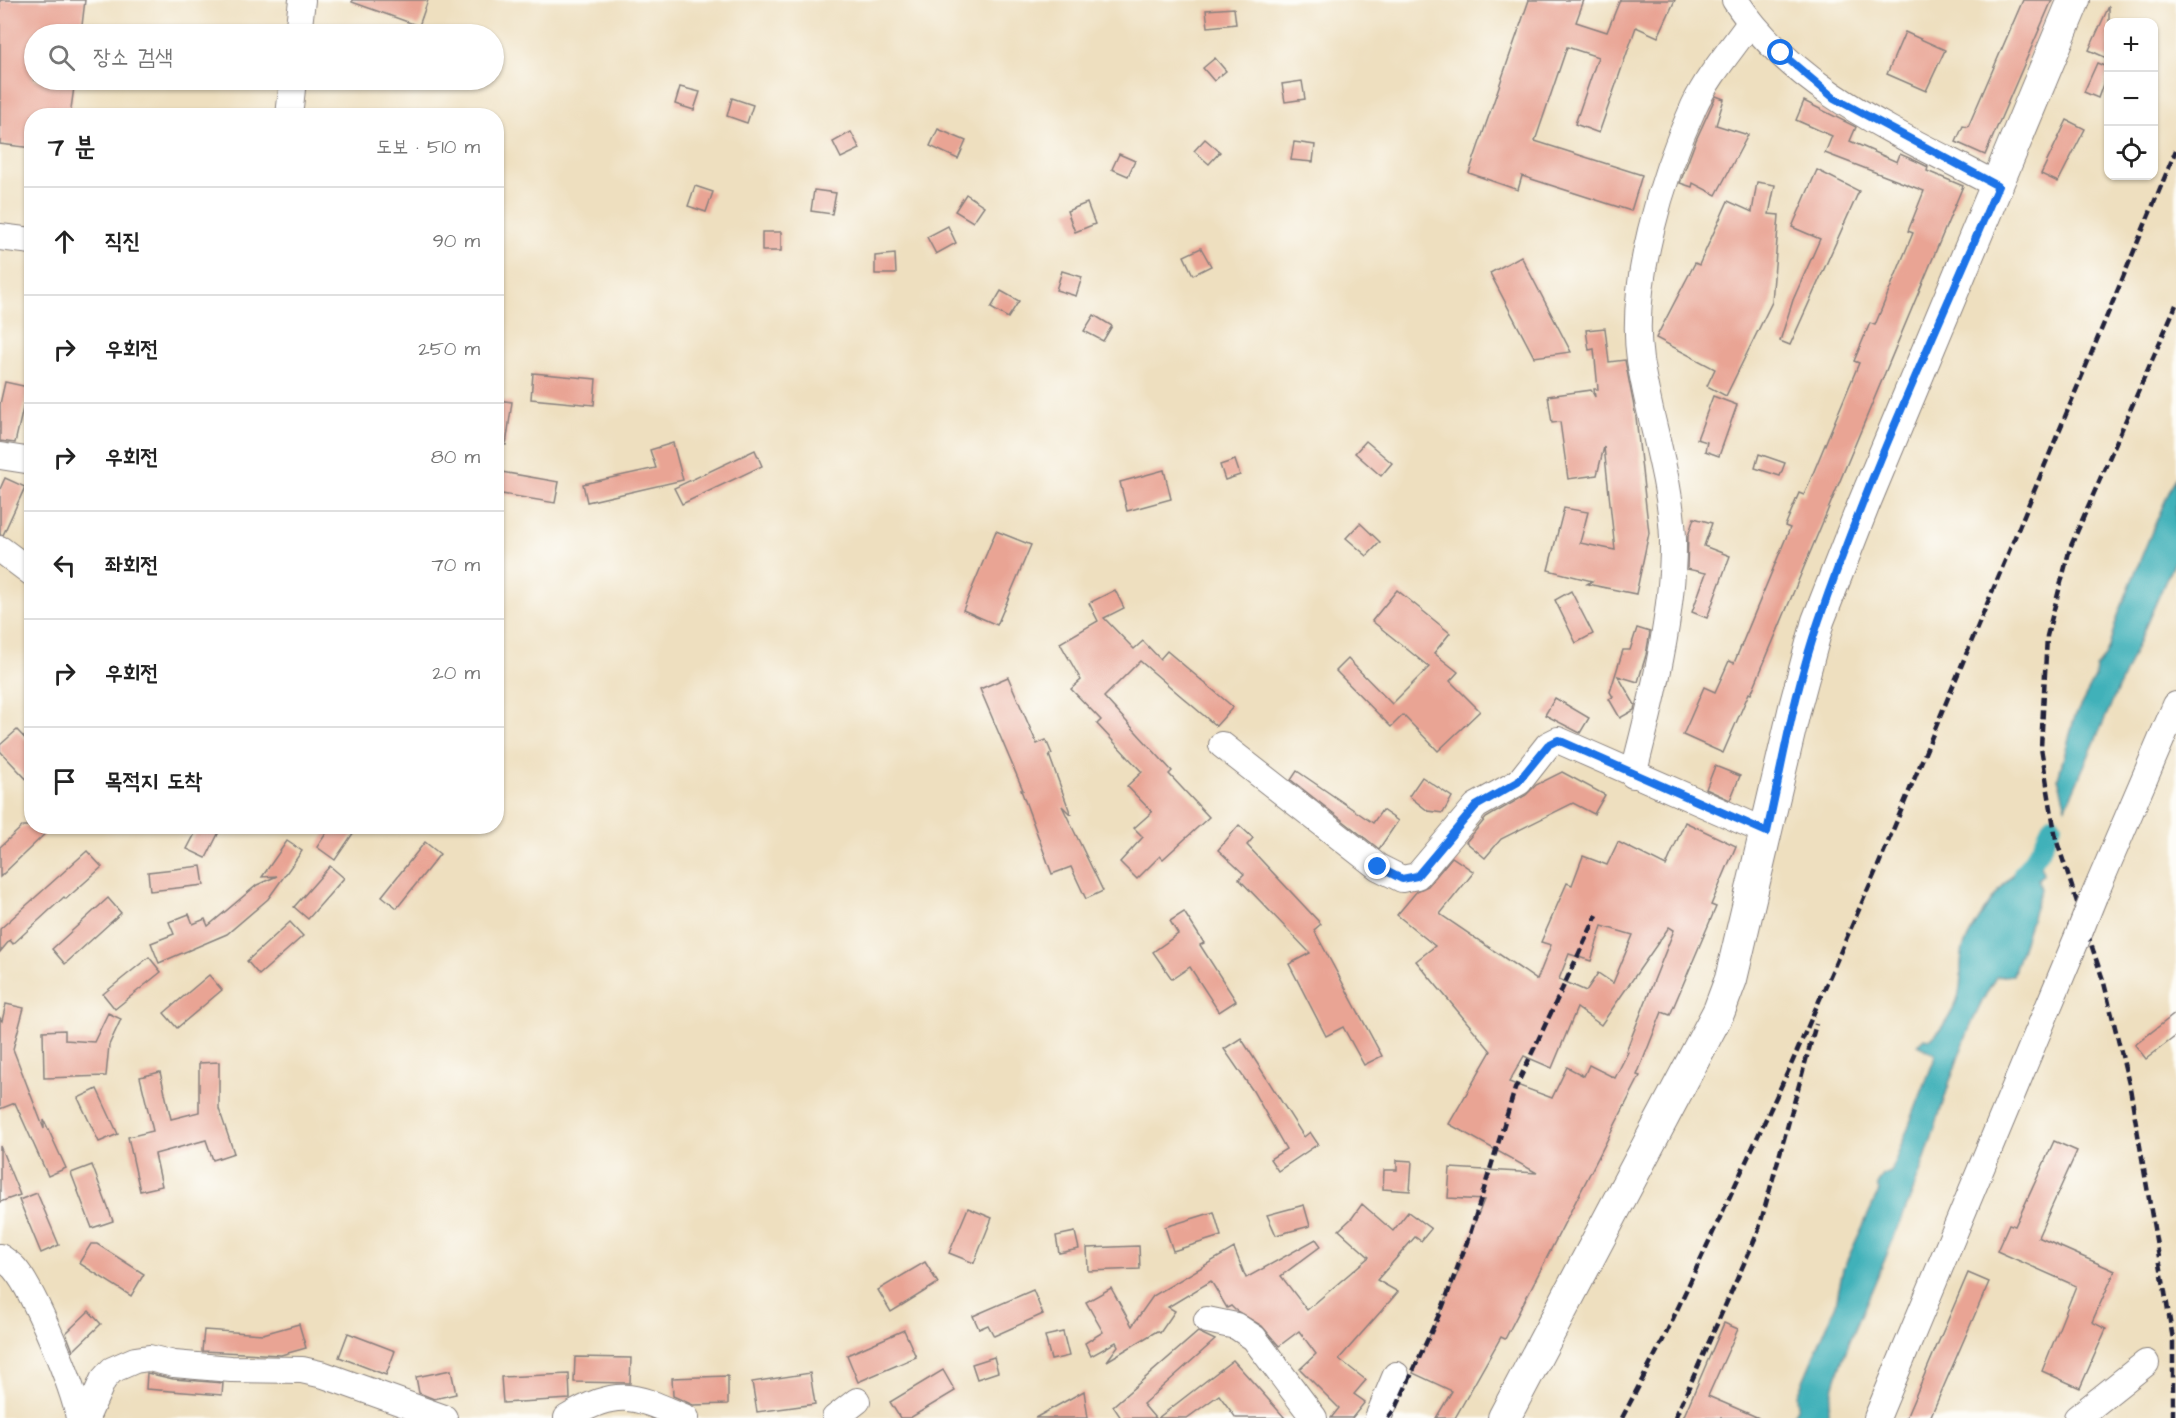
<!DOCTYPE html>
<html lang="ko">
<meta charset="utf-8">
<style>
:root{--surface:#fff;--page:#f6f6f6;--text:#222;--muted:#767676;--line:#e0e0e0}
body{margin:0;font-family:"Architects Daughter","Poor Story",sans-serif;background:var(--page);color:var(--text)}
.controls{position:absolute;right:18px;top:18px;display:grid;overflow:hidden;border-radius:12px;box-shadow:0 2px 4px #0004}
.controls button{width:54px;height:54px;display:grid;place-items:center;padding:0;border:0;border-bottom:2px solid var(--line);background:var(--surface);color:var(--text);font:30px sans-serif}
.stop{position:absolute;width:18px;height:18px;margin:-14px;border:4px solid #1a73e8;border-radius:50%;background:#fff}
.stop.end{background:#1a73e8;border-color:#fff;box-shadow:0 2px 6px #0008}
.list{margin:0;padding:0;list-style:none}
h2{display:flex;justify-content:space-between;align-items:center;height:78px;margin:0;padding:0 24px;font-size:26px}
h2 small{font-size:20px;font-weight:400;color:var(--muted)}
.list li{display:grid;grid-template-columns:39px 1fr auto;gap:18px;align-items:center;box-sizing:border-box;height:108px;padding:0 24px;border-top:2px solid var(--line)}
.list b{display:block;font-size:22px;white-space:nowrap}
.list em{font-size:20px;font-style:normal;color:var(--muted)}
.icon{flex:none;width:33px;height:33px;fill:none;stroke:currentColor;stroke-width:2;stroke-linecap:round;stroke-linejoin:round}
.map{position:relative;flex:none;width:2176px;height:1418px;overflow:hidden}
.search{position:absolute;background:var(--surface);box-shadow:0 2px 4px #0004;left:24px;top:24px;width:480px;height:66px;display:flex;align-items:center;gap:15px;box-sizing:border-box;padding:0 21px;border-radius:33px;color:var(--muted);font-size:22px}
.panel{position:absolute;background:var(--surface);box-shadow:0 2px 4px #0004;left:24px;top:108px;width:480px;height:726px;border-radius:24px}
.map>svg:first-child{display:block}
.water{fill:#40b1b9;stroke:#316a7a;stroke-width:1.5}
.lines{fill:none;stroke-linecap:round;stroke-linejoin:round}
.canal{stroke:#40b1b9;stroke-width:20}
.building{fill:#e9a494;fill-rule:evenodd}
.minor-casing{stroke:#88807d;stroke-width:28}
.major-casing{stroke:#88807d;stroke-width:34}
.minor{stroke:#fff;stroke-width:26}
.major{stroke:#fff;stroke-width:32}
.rail{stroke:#22223b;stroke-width:4.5;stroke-dasharray:9 4.5;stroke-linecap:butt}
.minor-bridge-casing{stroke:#88807d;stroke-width:28;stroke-linecap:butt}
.minor-bridge{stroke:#fff;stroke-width:26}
.route{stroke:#1a73e8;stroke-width:8}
</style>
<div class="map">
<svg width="2176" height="1418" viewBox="0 0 2176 1418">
<rect width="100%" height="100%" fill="#fdfcf7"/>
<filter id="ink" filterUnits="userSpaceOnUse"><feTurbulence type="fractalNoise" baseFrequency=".0167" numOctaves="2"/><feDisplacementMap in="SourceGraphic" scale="12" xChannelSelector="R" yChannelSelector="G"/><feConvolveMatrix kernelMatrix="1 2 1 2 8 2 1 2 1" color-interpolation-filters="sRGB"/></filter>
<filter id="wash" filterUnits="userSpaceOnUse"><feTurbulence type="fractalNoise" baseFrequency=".008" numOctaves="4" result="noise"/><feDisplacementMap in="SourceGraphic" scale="24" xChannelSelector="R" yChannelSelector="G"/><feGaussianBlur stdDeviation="1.35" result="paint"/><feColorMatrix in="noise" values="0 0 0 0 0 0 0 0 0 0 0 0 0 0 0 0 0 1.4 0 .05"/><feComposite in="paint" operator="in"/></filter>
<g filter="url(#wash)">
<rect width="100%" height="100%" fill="#eedfbf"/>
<g class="water">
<path d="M2176,477V557L2066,807L2058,778L2075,716L2095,678L2096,667C2112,653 2111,632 2119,613C2137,568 2155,521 2176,477Z"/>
<path d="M2037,845L2043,874L2038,879L2041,889L2013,975L1996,977C1962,1030 1943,1107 1922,1167C1905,1214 1884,1261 1865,1306C1849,1343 1832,1379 1827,1418H1792L1798,1406L1797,1395L1836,1304L1843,1269L1879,1191L1877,1185L1883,1175L1891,1172L1934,1060L1935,1054L1917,1045L1924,1038L1931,1039C1944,1028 1958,1005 1960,988C1962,975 1959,958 1964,946C1981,909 2011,876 2037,845Z"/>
</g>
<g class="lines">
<path class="canal" d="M2023,874L2041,848L2052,825"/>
</g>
<g id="blocks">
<g class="building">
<path d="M0,0H85L81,34H34V80H75L70,116H32V148L0,144Z"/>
<path d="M352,0H428L419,26L352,2Z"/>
<path d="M1529,0H1584L1576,22L1607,32L1620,0H1675L1658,37L1636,27L1599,133L1575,124L1598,57L1567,47L1535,141L1642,175L1631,211L1522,176L1518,190L1469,173Z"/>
<path d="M2023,0H2052L1985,155L1956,142L1963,126L1968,127Z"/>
<path d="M2109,6V59L2089,50Z"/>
<path d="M1234,8L1236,24L1208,27L1206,10Z"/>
<path d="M1905,32L1945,50L1926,91L1887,74Z"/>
<path d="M1215,58L1226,71L1214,81L1203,68Z"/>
<path d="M2097,63L2109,68L2098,98L2084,92Z"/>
<path d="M1302,81L1305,99L1285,102L1282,84Z"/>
<path d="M680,87L700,92L694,110L675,104Z"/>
<path d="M1716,96L1724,99L1716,125L1748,135L1716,195L1693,183L1692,187L1680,183L1696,140Z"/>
<path d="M732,98L753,105L747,123L727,116Z"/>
<path d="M1804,101L1856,127L1850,141L1897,162L1900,154L1916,161L1928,167L1927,171L1963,186L1751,694L1749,693L1723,753L1683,735L1704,687L1715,692L1729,661L1734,663L1790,528L1785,526L1799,493L1804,495L1859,363L1854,361L1870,323L1875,325L1913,233L1908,231L1924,191L1825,153L1832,136L1796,120Z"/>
<path d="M2067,120L2085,129L2058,182L2041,174Z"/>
<path d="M938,129L966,141L958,159L930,146Z"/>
<path d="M851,132L860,149L841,158L833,142Z"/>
<path d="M1205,139L1220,152L1209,164L1194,151Z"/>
<path d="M1294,142L1315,145L1313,162L1291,160Z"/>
<path d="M1119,154L1135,161L1128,176L1112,169Z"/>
<path d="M1817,170L1859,191L1790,345L1780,341L1793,300L1820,239L1792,227Z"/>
<path d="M1757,182L1775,185L1769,214L1779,215L1772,302L1726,396L1707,386L1715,369L1656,338L1695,263L1699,265L1728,201L1752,212Z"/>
<path d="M695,186L713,192L706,212L688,206Z"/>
<path d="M814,190L836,193L832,214L811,211Z"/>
<path d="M966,194L984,206L973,222L955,211Z"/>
<path d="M1087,203L1095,224L1075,232L1067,211Z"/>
<path d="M948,226L956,243L936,254L927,237Z"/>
<rect x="762" y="232" width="19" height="19"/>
<path d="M1201,248L1211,266L1193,275L1184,256Z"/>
<path d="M895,254L896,274H875V256Z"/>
<path d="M1521,256L1571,352L1534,357L1490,273Z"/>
<path d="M1062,271L1082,277L1076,296L1056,290Z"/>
<path d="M1001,291L1019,301L1008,318L991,308Z"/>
<path d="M1094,315L1112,326L1103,341L1084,331Z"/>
<path d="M1605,328L1609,362L1625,360L1636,417L1649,533L1636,594L1587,584L1592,581L1548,570L1564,508L1588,512L1580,543L1615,550L1604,447L1597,475L1568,479L1560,422L1552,423L1548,396L1591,390L1595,397L1594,389H1598L1594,349L1589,350L1586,330Z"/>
<path d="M533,373L596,379L594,405L531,399Z"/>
<path d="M5,382L28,387L15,443L0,441V404Z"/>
<path d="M1713,396L1737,405L1719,456L1705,451L1707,442L1697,439Z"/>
<path d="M496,400L512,402L506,445L496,444Z"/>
<path d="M1366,441L1392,463L1381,476L1355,453Z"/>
<path d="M673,443L683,480L587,502L583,484L656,468L650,450Z"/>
<path d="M755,450L762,466L682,504L674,488Z"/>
<path d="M1759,454L1785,463L1780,476L1755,468Z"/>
<path d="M1235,460L1240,475L1225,480L1220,465Z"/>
<path d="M1164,470L1171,499L1127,511L1120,482Z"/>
<path d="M496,471L559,482L555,503L496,493Z"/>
<path d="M5,478L25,487L3,535L0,534V489Z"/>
<path d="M1694,518L1712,523L1704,546L1730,556L1707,618L1692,612L1706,573L1687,569L1688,536Z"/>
<path d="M1360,523L1380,542L1367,556L1346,538Z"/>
<path d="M996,531L1031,545L997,625L963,610Z"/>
<path d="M1115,590L1124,608L1104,618L1134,649L1143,641L1160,659L1167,651L1233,707L1216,726L1140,661L1104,697L1172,771L1169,774L1209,817L1163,859L1160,856L1137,879L1120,862L1143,837L1134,828L1152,812L1127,786L1142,772L1097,724L1101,720L1071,689L1081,680L1060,643L1098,621L1089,603Z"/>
<path d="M1397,590L1450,633L1434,653L1458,672L1450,681L1480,711L1438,751L1403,715L1391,727L1336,671L1348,659L1392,704L1429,667L1372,621Z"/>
<path d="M1571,591L1593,634L1576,643L1555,600Z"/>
<path d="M1637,628L1650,632L1646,655L1638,682L1618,676L1635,705L1634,710L1620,718L1609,699L1613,697L1610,692L1623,650H1630Z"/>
<path d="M1008,677L1037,744L1046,740L1052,754L1049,755L1071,815L1062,806L1103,891L1086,899L1071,867L1052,874L1021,790H1023L980,689Z"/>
<path d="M1555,698L1589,718L1580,733L1545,715Z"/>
<path d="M17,730L32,746V785L0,751V745Z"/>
<path d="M1715,766L1740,776L1730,800L1706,789Z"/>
<path d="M1297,771L1373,823L1382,810L1398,821L1379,849L1291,780Z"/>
<path d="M1562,772L1605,795L1594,814L1573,803L1501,839L1485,858L1466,842L1486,818L1526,795L1536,785Z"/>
<path d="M1422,777L1452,797L1443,813L1428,811L1409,796Z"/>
<path d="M1685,822L1736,846L1711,905L1716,907L1670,1015L1662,1012L1637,1075L1640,1076L1505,1339L1501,1337L1455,1418H1436L1452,1391L1413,1373L1461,1266L1458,1265L1484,1200L1448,1198L1450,1168L1537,1173L1449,1124L1491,1051L1416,961L1435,946L1397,915L1417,891L1428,886L1452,857L1474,872L1440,914L1537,980L1551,945L1541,942L1567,883L1572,885L1583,856L1607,865L1618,842L1666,866ZM1602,926L1633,935L1613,983L1598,973L1586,991L1559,979L1569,954L1591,961ZM1669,927L1674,930L1626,1051L1628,1052L1615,1078L1589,1065L1584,1076L1567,1067L1552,1098L1509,1082L1524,1056L1552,1068L1577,1008L1601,1025Z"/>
<path d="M1239,825L1253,838L1247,845L1321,924L1314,930L1382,1056L1364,1065L1343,1027L1326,1036L1289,964L1310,953L1239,879L1244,874L1218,850Z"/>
<path d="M23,826H53L0,877V847Z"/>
<path d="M199,826H222L206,858L187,849Z"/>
<path d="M331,826H358L335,860L317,847Z"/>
<path d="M287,841L302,851L268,899L227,934L159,963L151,943L174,934L169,922L189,914L193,924L205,919L208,926L257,885L277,876L262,877Z"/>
<path d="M425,842L440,854L397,908L382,896Z"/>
<path d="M87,851L102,867L66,899L64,897L13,944L10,940L0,952V929Z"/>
<path d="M201,866L204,885L150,891L148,872Z"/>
<path d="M330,866L344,878L308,919L294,907Z"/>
<path d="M108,898L121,913L65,964L52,949Z"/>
<path d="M1184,912L1204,943L1200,945L1236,1001L1219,1012L1190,967L1172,979L1153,952L1178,934L1170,921Z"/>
<path d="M290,922L303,936L259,975L247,961Z"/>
<path d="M149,957L161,972L115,1009L103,994Z"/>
<path d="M209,975L222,990L177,1028L164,1013Z"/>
<path d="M6,1004L24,1008L13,1049L44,1129V1120L66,1168L48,1176L15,1103L0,1109V1018L2,1021Z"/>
<path d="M108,1013L121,1019L109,1045L106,1076L44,1078L43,1031L65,1030V1040L94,1042Z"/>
<path d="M2176,1013V1036L2146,1059L2135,1045Z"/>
<path d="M1241,1038L1304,1137L1310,1132L1318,1144L1278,1171L1270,1159L1286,1149L1253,1091L1224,1049Z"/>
<path d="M219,1062V1109L234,1153L213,1160L206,1140L155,1154L162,1186L140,1191L128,1137L153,1131L140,1077L160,1072L171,1119L199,1112V1063Z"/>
<path d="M97,1089L118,1134L99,1142L78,1098Z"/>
<path d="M2054,1141L2077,1151L2038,1237L2115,1271L2092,1322L2106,1329L2080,1388L2042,1371L2076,1286L1997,1251L2009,1224L2015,1226Z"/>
<path d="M0,1146L20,1195L0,1202Z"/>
<path d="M1397,1160L1412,1161L1410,1191L1383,1189L1384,1170H1397Z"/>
<path d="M92,1165L113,1221L92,1228L71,1173Z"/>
<path d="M37,1193L59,1245L41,1253L19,1200Z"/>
<path d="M1362,1204L1393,1231L1408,1212L1431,1229L1421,1241L1415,1237L1377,1280L1398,1292L1339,1359L1366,1380L1354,1394L1365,1402L1352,1418H1331L1339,1408L1300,1369L1316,1354L1299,1331L1279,1346L1262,1326L1235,1310L1231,1306L1227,1308L1211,1281L1168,1307L1175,1311L1160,1333L1157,1331L1107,1361L1118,1346L1116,1342L1091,1356L1085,1343L1103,1332L1086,1302L1111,1288L1132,1326L1153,1296L1234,1248L1246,1278L1316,1239L1321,1246L1281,1276L1307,1310L1369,1257L1339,1230L1352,1218Z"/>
<path d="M1304,1205L1310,1226L1276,1235L1267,1215Z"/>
<path d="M968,1208L992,1218L974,1263L949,1253Z"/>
<path d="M1214,1212L1221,1236L1173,1251L1165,1227Z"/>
<path d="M1075,1232L1079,1249L1059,1253L1056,1236Z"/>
<path d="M91,1244H97L144,1274L131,1296L79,1263Z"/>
<path d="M1139,1246L1140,1269L1088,1271L1087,1248Z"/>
<path d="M925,1262L938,1283L891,1312L878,1290Z"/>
<path d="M1968,1273L1989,1282L1930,1418H1906Z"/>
<path d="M1033,1290L1043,1314L994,1336L988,1325L979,1329L973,1316Z"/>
<path d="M89,1311L101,1324L73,1351L66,1333Z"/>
<path d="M1724,1323L1738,1329L1708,1396L1759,1418H1683Z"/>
<path d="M299,1324L306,1348L281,1355L202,1351L204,1330L263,1334Z"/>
<path d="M904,1330L916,1357L858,1382L847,1355Z"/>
<path d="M1063,1332L1069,1356L1051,1360L1045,1336Z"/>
<path d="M1198,1332L1215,1340L1143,1404L1155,1418H1121L1113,1406Z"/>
<path d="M348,1333L395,1351L386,1375L339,1357Z"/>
<path d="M575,1357L631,1358L630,1383L574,1382Z"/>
<path d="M994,1357L998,1372L977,1379L972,1364Z"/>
<path d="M1233,1360L1285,1418H1236L1219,1395L1187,1418H1158Z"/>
<path d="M451,1370L456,1394L434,1399L419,1393L416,1377Z"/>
<path d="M943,1370L955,1391L910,1418H900L890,1402Z"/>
<path d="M147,1373L173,1379L223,1383L222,1395L146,1389Z"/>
<path d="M810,1373L815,1404L757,1412L752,1382Z"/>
<path d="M569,1374L570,1399L503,1403L501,1377Z"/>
<path d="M728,1376V1404L693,1405L673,1396L672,1378Z"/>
<path d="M1084,1391L1088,1418H1035Z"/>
</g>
</g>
</g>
<g filter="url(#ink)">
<use href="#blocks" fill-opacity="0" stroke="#88807d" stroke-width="1.5"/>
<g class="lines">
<defs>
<g id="minor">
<path d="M1735,0C1795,92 1905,136 1998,186"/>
<path d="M298,34L302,0"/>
<path d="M289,116L293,80"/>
<path d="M0,237L32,241"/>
<path d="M0,456L32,461"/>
<path d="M0,549L32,573"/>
<path d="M1222,745L1378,867L1402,879L1417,876L1476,806L1519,782L1548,745L1558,740L1767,832"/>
<path d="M1633,775C1652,702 1674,613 1673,539C1671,479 1649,419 1640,360C1629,284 1662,176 1694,106C1708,76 1731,50 1750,23"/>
<path d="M2094,896L2176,705"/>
<path d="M0,1257C5,1261 11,1264 15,1269C34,1291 74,1388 79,1418"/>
<path d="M1207,1320L1236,1326L1254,1338L1314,1418"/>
<path d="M86,1418L103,1380L112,1370L135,1360L149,1358L174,1364L231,1369L302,1370L324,1375L444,1418"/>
<path d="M567,1418C619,1387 633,1395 686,1418"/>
<path d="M835,1418L857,1401"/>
<path d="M1378,1418L1396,1375"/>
<path d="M1877,1418L2080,931"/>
<path d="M2077,1418L2146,1363"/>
</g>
<path id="major" d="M1504,1418L1719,1011L1731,979L1795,707L1818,621L1863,506L2074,0"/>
</defs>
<use href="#minor" class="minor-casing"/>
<use href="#major" class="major-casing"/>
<use href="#minor" class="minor"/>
<use href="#major" class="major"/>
<g class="rail">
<path d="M1388,1418L1397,1406L1443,1306L1470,1234L1515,1089L1597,915"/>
<path d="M1622,1418L1663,1340L1791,1065L1878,866L2176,150"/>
<path d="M1675,1418L1758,1232L1816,1024"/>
<path d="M2173,1418V1339L2130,1088L2104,983L2056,839L2041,748L2047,636L2070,548L2176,305"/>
</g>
<defs>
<path id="minor-bridge" d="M2080,931L2094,896"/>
</defs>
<use href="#minor-bridge" class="minor-bridge-casing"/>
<use href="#minor-bridge" class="minor-bridge"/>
</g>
</g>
<g class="lines" filter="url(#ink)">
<path class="route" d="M1378,867L1402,879L1417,876L1476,806L1518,782L1548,745L1558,740L1767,832C1783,761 1795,688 1819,620C1870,472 1937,330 1998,186L1834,98L1781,53"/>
</g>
</svg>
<div class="controls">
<button>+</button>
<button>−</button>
<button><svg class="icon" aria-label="locate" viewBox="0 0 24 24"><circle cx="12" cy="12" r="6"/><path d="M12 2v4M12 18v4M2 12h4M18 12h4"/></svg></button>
</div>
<div class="stop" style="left:1781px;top:53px"></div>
<div class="stop end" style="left:1378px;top:867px"></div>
<div class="search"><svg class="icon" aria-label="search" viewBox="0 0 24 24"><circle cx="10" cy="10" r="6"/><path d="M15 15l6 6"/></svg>장소 검색</div>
<section class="panel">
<h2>7 분<small>도보 · 510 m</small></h2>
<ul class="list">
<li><svg class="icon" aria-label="ahead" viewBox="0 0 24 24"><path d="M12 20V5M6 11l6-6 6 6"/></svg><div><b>직진</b></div><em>90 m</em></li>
<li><svg class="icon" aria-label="right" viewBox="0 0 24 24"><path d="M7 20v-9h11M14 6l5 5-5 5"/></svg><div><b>우회전</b></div><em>250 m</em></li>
<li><svg class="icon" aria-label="right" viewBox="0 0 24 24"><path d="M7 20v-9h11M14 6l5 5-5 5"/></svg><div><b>우회전</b></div><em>80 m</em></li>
<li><svg class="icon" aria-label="left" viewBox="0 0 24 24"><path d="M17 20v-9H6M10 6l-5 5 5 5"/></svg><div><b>좌회전</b></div><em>70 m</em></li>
<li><svg class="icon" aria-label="right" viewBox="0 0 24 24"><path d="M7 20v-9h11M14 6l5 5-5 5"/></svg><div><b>우회전</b></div><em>20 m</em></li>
<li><svg class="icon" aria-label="arrive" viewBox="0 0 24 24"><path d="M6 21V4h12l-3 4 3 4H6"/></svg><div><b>목적지 도착</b></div></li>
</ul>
</section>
</div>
